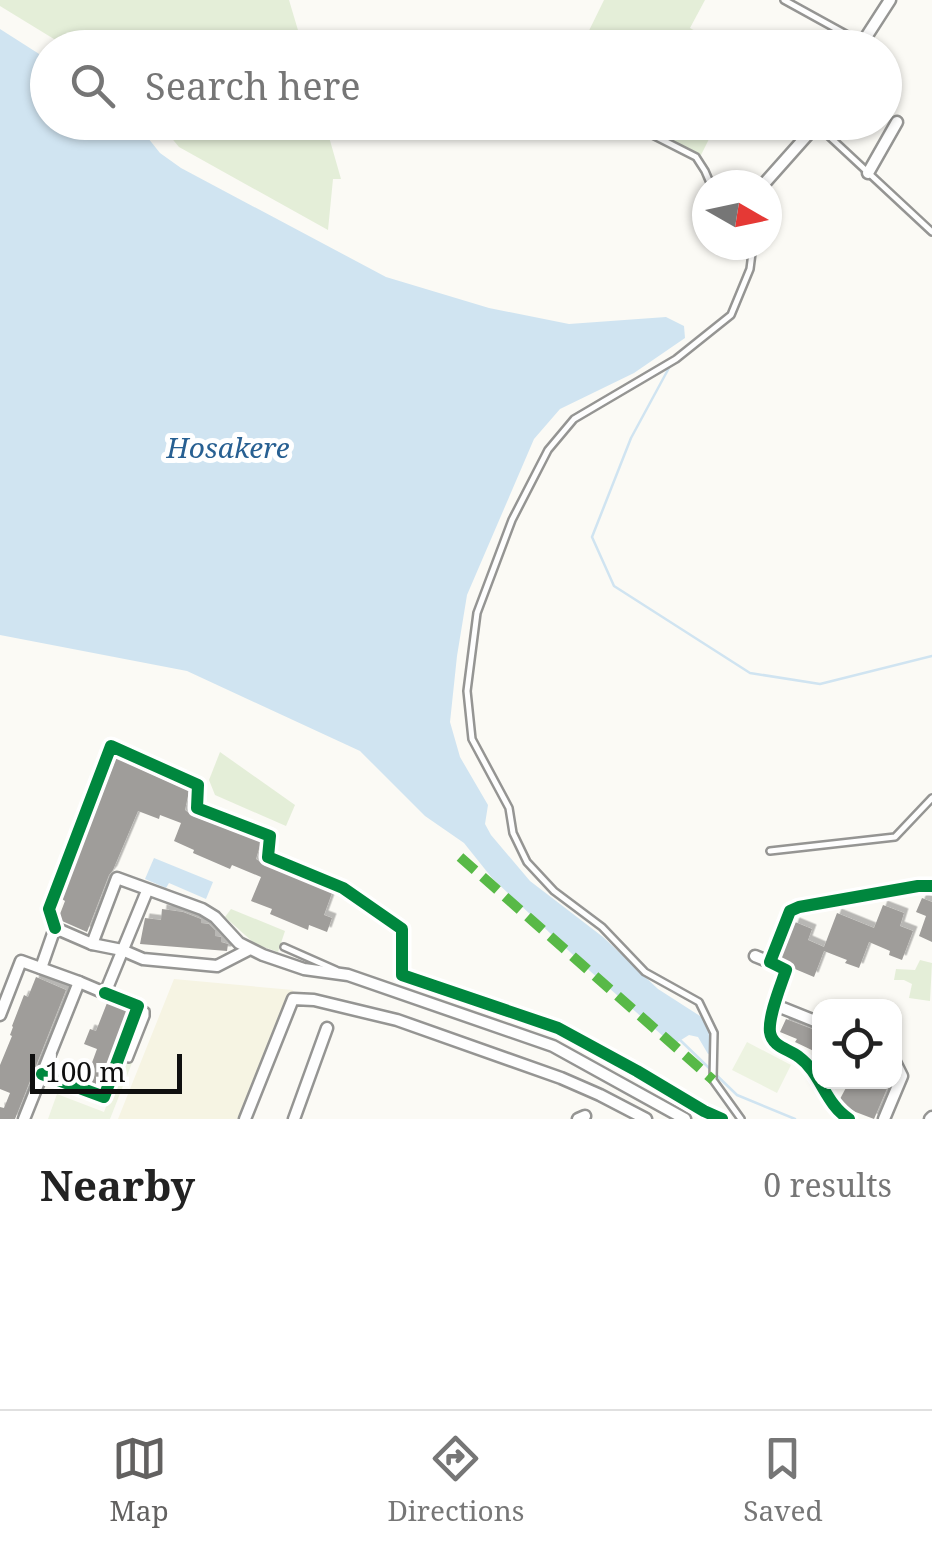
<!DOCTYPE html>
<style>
:root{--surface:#fff;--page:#f2f2f2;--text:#222;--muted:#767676;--line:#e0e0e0;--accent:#626160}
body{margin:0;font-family:"Noto Serif",serif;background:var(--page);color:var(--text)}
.controls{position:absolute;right:30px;bottom:30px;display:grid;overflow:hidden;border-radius:20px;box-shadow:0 2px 8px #0004}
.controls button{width:90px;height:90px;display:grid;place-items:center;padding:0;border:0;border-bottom:2px solid var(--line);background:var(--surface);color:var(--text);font:50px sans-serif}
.compass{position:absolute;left:692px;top:170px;width:90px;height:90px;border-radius:50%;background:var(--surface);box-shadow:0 2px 8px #0004;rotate:99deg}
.scale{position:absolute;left:30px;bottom:25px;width:152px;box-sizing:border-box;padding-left:10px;border:5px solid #0f0f0f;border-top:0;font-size:28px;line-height:35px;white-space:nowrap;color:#0f0f0f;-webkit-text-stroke:8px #fff;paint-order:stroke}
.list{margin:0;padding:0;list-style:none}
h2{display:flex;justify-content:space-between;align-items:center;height:130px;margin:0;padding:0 40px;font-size:42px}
h2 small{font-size:32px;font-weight:400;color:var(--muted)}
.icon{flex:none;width:55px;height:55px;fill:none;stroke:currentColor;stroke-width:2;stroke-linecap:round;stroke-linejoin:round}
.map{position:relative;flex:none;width:932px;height:1119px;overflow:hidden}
.search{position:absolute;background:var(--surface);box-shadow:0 2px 8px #0004;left:30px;right:30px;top:30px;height:110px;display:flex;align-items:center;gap:25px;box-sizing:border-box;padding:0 35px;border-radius:55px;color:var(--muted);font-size:38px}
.sheet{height:290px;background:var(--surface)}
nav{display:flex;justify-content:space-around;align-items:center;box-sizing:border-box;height:140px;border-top:2px solid var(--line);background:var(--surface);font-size:28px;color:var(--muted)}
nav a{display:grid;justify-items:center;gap:5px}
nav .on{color:var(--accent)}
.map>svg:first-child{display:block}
.farmland{fill:#f6f4e3}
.green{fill:#e4eed8}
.pitch{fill:#edf3e1}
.water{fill:#d0e4f1}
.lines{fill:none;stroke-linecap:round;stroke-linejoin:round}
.stream{stroke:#d0e4f1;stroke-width:2.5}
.building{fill:#9f9d9a;filter:url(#shadow)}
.service-casing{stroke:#959593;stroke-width:10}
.minor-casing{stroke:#959593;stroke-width:15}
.service{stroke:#fefefe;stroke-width:5}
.minor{stroke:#fefefe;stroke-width:10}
.quiet{stroke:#58b947;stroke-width:10;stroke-dasharray:20 10;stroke-linecap:butt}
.cycleway-casing{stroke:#fff;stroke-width:19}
.cycleway{stroke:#00873e;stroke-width:12}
.labels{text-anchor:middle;stroke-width:10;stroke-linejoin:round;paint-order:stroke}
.water-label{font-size:28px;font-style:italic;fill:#286092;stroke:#fff}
</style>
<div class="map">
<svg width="932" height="1119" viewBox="0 0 932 1119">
<defs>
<filter id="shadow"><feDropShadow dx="4.5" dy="-4.5" stdDeviation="0" flood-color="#0004"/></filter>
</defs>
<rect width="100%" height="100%" fill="#fbfaf5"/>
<path class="farmland" d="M174,979L293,990L241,1119H118Z"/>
<g class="green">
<path d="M0,0H289L303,47H67L0,6Z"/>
<path d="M604,0H705L690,28L724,47H581Z"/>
<path d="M159,123H325L341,179H333L328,230L179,147Z"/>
<path d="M630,123H717L701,155Z"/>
<path d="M220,752L295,805L286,826L215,795L209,780Z"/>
<path d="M231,909L285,931L278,952L255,944L225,917Z"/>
<path d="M920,960L932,963L930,1001L909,998L912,984L904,980H894L896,969L915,970Z"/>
</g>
<g class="pitch">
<path d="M747,1042L791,1065L777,1093L732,1070Z"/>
<path d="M124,1060L132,1063L110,1119H48L57,1094L104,1112Z"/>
</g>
<g class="water">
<path d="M0,29L47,59L48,122L136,123L160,153L181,168L386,277L489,308L569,324L666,317L684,326L685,338L634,373L560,409L534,439L467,595L457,656L450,722L460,757L488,805L485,824L491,835L530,881L603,937L658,989L700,1016L712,1031V1053L708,1054L698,1037L689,1035L673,1045L590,971L492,878L464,843L425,816L360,751L187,671L0,635Z"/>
<path d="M154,858L213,882L206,899L169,883L166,888L145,879Z"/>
</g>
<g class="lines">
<g class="stream">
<path d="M670,366L631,438L592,537L614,586L750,673L820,684L932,656"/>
<path d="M679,1039L737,1095L795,1119"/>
</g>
</g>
<g class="building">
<path d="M116,758L189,791L185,810L193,816L261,842L256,859L264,864L332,893L324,915L332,918L327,932L309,925L308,930L270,914L272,909L251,901L261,877L232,865L230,869L193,853L194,850L174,841L181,823L160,815L159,819L138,811L113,870L109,875L87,932L62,921L60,914L65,901L62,899Z"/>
<path d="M922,898L932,902V942L919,936L926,916L916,912Z"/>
<path d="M883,905L904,913L900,926L913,931L902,960L889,955L890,951L869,942L859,968L845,963L847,960L824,951L814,977L795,969L791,963L781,958L795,922L812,929L808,940L824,947L837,913L874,928Z"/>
<path d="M162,909L183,912L201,919V923L209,924L215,930V936L221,937V942L228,944L227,951L140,944L145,918L161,920Z"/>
<path d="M36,977L66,990L15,1119H0V1107L4,1108L10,1093L0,1089V1065L12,1036L10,1035L13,1027L12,1026L24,995L28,997Z"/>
<path d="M107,1003L127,1011L99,1086L86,1079L97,1049L84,1044L90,1029L96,1031Z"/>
<path d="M786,1019L820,1032V1054L795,1042L797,1039L780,1032Z"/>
<path d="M849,1082H885L889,1084L874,1119L853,1111L840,1099Z"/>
</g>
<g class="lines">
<defs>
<g id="service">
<path d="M784,0L862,43"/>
<path d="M448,35L474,48"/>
<path d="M627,122L696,157L705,171L711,185"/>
<path d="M817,125L932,232"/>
<path d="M770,851L895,837L932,798"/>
<path d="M284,947L336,970"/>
<path d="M129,1059L146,1016V1011L138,1006"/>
<path d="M741,1119L713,1080L714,1033L699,1002L645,972L602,927L554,891L527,862L513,833L509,808L472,739L467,691L477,613L512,520L548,450L574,419L676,359L731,315L750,269L753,245"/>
</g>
<g id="minor">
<path d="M859,48L890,0"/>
<path d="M868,173L897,122"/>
<path d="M763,185L819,122"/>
<path d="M55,928L49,909L111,746L198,785L197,808L270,836L268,857L343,888L402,929V975L558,1028L637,1071L704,1111L722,1119"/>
<path d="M250,949L217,966L143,959L122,950L92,944L117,878L202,909L215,917L239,943L263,955L304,969L348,975L553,1046L685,1119"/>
<path d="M755,956L770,962"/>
<path d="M41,968L55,928L92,944"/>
<path d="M775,1005L820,1023"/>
<path d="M0,1015L21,961L79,982"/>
<path d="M42,1074L104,1097L138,1006L105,993"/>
<path d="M24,1119L79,982L105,993L147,891"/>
<path d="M245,1119L293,999L314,1000L397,1020L561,1078L600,1095L646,1119"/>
<path d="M294,1119L327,1028"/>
<path d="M578,1119L585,1116"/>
<path d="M849,1119C825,1104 821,1073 799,1057C789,1049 772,1047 770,1032C768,1016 781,985 786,970L770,962L790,911L799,907L918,886H932"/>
<path d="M884,1119L902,1076L894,1060"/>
<path d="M930,1119L932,1117"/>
</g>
</defs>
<use href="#service" class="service-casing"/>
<use href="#minor" class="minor-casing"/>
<use href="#service" class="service"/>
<use href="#minor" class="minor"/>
<path class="quiet" d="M460,857L713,1080"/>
<defs>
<g id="cycleway">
<path d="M55,928L49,909L111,746L198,785L197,808L270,836L268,857L343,888L402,929V975L558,1028L637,1071L704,1111L722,1119"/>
<path d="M42,1074L104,1097L138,1006L105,993"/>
<path d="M849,1119C825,1104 821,1073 799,1057C789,1049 772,1047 770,1032C768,1016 781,985 786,970L770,962L790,911L799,907L918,886H932"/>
</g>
</defs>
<use href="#cycleway" class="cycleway-casing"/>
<use href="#cycleway" class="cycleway"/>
</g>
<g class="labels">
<g class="water-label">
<text x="228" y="458">Hosakere</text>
</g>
</g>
</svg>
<div class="controls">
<button><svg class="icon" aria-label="locate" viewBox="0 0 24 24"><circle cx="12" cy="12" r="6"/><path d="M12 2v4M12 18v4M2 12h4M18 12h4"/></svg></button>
</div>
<svg class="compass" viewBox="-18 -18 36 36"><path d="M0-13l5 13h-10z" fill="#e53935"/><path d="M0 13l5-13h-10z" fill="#767676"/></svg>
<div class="scale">100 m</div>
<div class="search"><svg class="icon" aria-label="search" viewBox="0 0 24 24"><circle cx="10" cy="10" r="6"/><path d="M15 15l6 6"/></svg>Search here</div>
</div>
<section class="sheet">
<h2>Nearby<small>0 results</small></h2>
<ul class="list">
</ul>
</section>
<nav>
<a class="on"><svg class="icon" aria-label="map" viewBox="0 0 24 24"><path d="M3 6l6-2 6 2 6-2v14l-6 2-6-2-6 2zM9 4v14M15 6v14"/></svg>Map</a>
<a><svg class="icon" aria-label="directions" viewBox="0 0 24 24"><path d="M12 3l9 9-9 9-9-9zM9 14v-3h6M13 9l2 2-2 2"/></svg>Directions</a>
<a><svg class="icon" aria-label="saved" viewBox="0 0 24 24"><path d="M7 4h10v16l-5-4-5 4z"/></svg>Saved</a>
</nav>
